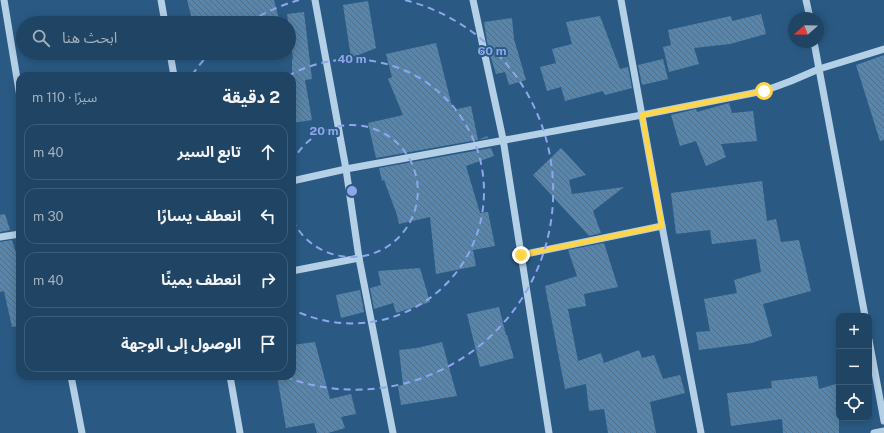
<!DOCTYPE html>
<html lang="ar">
<meta charset="utf-8">
<style>
:root{--surface:#204463;--page:#284b69;--text:#f1f3f6;--muted:#a2b0be;--line:#3d5c78}
body{margin:0;font-family:"Public Sans","Noto Sans Arabic",sans-serif;background:var(--page);color:var(--text);direction:rtl}
.controls{position:absolute;right:12px;bottom:12px;display:grid;overflow:hidden;border-radius:8px;box-shadow:0 2px 10px #0003}
.controls button{width:36px;height:36px;display:grid;place-items:center;padding:0;border:0;border-bottom:1px solid var(--line);background:var(--surface);color:var(--text);font:20px sans-serif}
.compass{position:absolute;left:788px;top:12px;width:36px;height:36px;border-radius:50%;background:var(--surface);box-shadow:0 2px 10px #0003;rotate:250deg}
.stop{position:absolute;width:12px;height:12px;margin:-9px;border:3px solid #ffd54a;border-radius:50%;background:#fff}
.stop.end{background:#ffd54a;border-color:#fff;box-shadow:0 1px 4px #0008}
.list{margin:0;padding:0;list-style:none}
h2{display:flex;justify-content:space-between;align-items:center;height:52px;margin:0;padding:0 16px;font-size:17px}
h2 small{font-size:13px;font-weight:400;color:var(--muted)}
.list li{display:grid;grid-template-columns:26px 1fr auto;gap:12px;align-items:center;box-sizing:border-box;height:56px;margin:0 8px 8px;padding:0 8px;border:1px solid var(--line);border-radius:12px}
.list b{display:block;font-size:15px;white-space:nowrap}
.list em{font-size:13px;font-style:normal;color:var(--muted)}
.icon{flex:none;width:22px;height:22px;fill:none;stroke:currentColor;stroke-width:2;stroke-linecap:round;stroke-linejoin:round}
.map{position:relative;flex:none;width:884px;height:433px;overflow:hidden;direction:ltr}
.search{position:absolute;background:var(--surface);box-shadow:0 2px 10px #0003;left:16px;top:16px;width:280px;height:44px;display:flex;align-items:center;gap:10px;box-sizing:border-box;padding:0 14px;border-radius:22px;color:var(--muted);font-size:15px}
.panel{position:absolute;background:var(--surface);box-shadow:0 2px 10px #0003;left:16px;top:72px;width:280px;height:308px;border-radius:12px;direction:rtl}
.map>svg:first-child{display:block}
.building{fill:url(#building-back-hatch)}
.lines{fill:none;stroke-linecap:round;stroke-linejoin:round}
.minor{stroke:#b4d0e7;stroke-width:7}
.route{stroke:#ffd54a;stroke-width:5}
.ring{fill:none;stroke:#8ea6ec;stroke-width:2;stroke-dasharray:7 5}
.centre{fill:#8ea6ec;stroke:#2a5a84;stroke-width:2}
.ring-label{font-size:12px;text-anchor:middle;font-weight:bold;fill:#8ea6ec;stroke:#2a5a84;stroke-width:4;stroke-linejoin:round;paint-order:stroke}
</style>
<div class="map">
<svg width="884" height="433" viewBox="0 0 884 433">
<defs>
<pattern id="building-back-hatch" width="6" height="6" patternUnits="userSpaceOnUse"><rect width="6" height="6" fill="#5686ae"/><path d="M-1 5l2 2M0 0l6 6M5-1l2 2" fill="none" stroke="#526f87"/></pattern>
</defs>
<rect width="100%" height="100%" fill="#2a5a84"/>
<g class="building">
<path d="M187,0H274L280,23H193Z"/>
<path d="M368,1L376,48L351,58L343,5Z"/>
<path d="M304,12L312,79L305,80L312,120L292,123V59H293L287,14Z"/>
<path d="M761,14L766,34L730,44L694,48L699,64L669,72L663,47L671,45L668,30L731,16L732,21Z"/>
<path d="M600,16L620,69L628,67L632,88L605,95L603,91L565,101L561,87L547,91L540,67L556,63L552,49L572,44L566,22Z"/>
<path d="M512,18L514,39L526,80L509,85L505,72L496,74L488,48L484,22Z"/>
<path d="M436,43L453,110L471,106L478,140L487,136L488,138L376,158L368,123L403,115L388,79L392,77L386,54Z"/>
<path d="M884,55V140L880,141L856,65Z"/>
<path d="M663,59L668,79L642,85L638,65Z"/>
<path d="M729,103L732,113L753,111L757,141L721,144L726,157L706,166L696,141L680,146L671,115L696,109L697,112Z"/>
<path d="M491,148L494,156L466,166L480,213L488,212L495,246L473,250L476,266L436,274L430,217L399,224L397,215L384,180L382,181L379,168Z"/>
<path d="M561,148L586,175L569,180L572,194L624,187L593,211L601,233L589,236L533,175Z"/>
<path d="M762,181L767,221L776,219L781,242L799,240L811,291L763,304L772,336L752,343L699,350L696,332L710,331L704,299L737,293L734,280L761,272L756,239L712,244L710,230L676,234L671,193Z"/>
<path d="M5,214L10,230L0,232V215Z"/>
<path d="M12,240L16,253L20,252V326L12,327L4,291L0,292V242Z"/>
<path d="M604,243L618,287L584,294L586,306L568,309L578,361L601,353L604,363L639,350L642,358L654,355L663,379L680,375L685,393L650,402L656,433H608L604,409L589,411L586,384L565,389L545,286L577,276L568,250Z"/>
<path d="M420,268L430,302L396,313L393,303L374,309L370,288L381,285L378,271Z"/>
<path d="M360,290L364,312L341,318L336,295Z"/>
<path d="M499,307L506,335H507L514,358L480,367L467,314Z"/>
<path d="M315,342L330,399L351,394L356,414L341,417L345,428L328,433H317L314,423L286,428L277,376H292V345Z"/>
<path d="M442,342L457,396L401,405L398,386L403,385L399,350L417,348Z"/>
<path d="M817,376L819,389L839,383V433H783L782,419L731,426L727,393L772,388L771,381Z"/>
</g>
<g class="lines">
<g class="minor">
<path d="M4,0L20,97"/>
<path d="M161,0L165,23"/>
<path d="M315,0L346,169L359,258L393,433"/>
<path d="M473,0L503,139L549,433"/>
<path d="M621,0L662,226L701,433"/>
<path d="M806,0L810,18"/>
<path d="M814,42L865,316"/>
<path d="M170,53L174,76"/>
<path d="M292,181L346,169L642,115L764,91L791,81L819,69L884,49"/>
<path d="M0,237L20,234"/>
<path d="M521,255L662,226"/>
<path d="M292,271L359,258"/>
<path d="M869,340L884,421"/>
<path d="M71,376L82,433"/>
<path d="M230,376L240,433"/>
<path d="M874,433L884,431"/>
</g>
</g>
<g class="lines">
<path class="route" d="M521,255L662,226L642,115L764,91"/>
</g>
<g class="ring">
<path d="M292 163A66 66 0 1 1 292 219"/>
<path d="M288 76A132 132 0 1 1 292 309"/>
<path d="M192 75A198 198 0 0 1 210 53M249 22A198 198 0 0 1 299 0M405 0A198 198 0 1 1 283 376"/>
</g>
<circle cx="352" cy="191" r="6" class="centre"/>
<g class="ring-label">
<text x="492" y="55">60 m</text>
<text x="352" y="63">40 m</text>
<text x="324" y="135">20 m</text>
</g>
</svg>
<div class="controls">
<button>+</button>
<button>−</button>
<button><svg class="icon" aria-label="locate" viewBox="0 0 24 24"><circle cx="12" cy="12" r="6"/><path d="M12 2v4M12 18v4M2 12h4M18 12h4"/></svg></button>
</div>
<svg class="compass" viewBox="-18 -18 36 36"><path d="M0-13l5 13h-10z" fill="#e53935"/><path d="M0 13l5-13h-10z" fill="#a2b0be"/></svg>
<div class="stop" style="left:764px;top:91px"></div>
<div class="stop end" style="left:521px;top:255px"></div>
<div class="search"><svg class="icon" aria-label="search" viewBox="0 0 24 24"><circle cx="10" cy="10" r="6"/><path d="M15 15l6 6"/></svg>ابحث هنا</div>
<section class="panel">
<h2>2 دقيقة<small>سيرًا · 110 m</small></h2>
<ul class="list">
<li><svg class="icon" aria-label="ahead" viewBox="0 0 24 24"><path d="M12 20V5M6 11l6-6 6 6"/></svg><div><b>تابع السير</b></div><em>40 m</em></li>
<li><svg class="icon" aria-label="left" viewBox="0 0 24 24"><path d="M17 20v-9H6M10 6l-5 5 5 5"/></svg><div><b>انعطف يسارًا</b></div><em>30 m</em></li>
<li><svg class="icon" aria-label="right" viewBox="0 0 24 24"><path d="M7 20v-9h11M14 6l5 5-5 5"/></svg><div><b>انعطف يمينًا</b></div><em>40 m</em></li>
<li><svg class="icon" aria-label="arrive" viewBox="0 0 24 24"><path d="M6 21V4h12l-3 4 3 4H6"/></svg><div><b>الوصول إلى الوجهة</b></div></li>
</ul>
</section>
</div>
